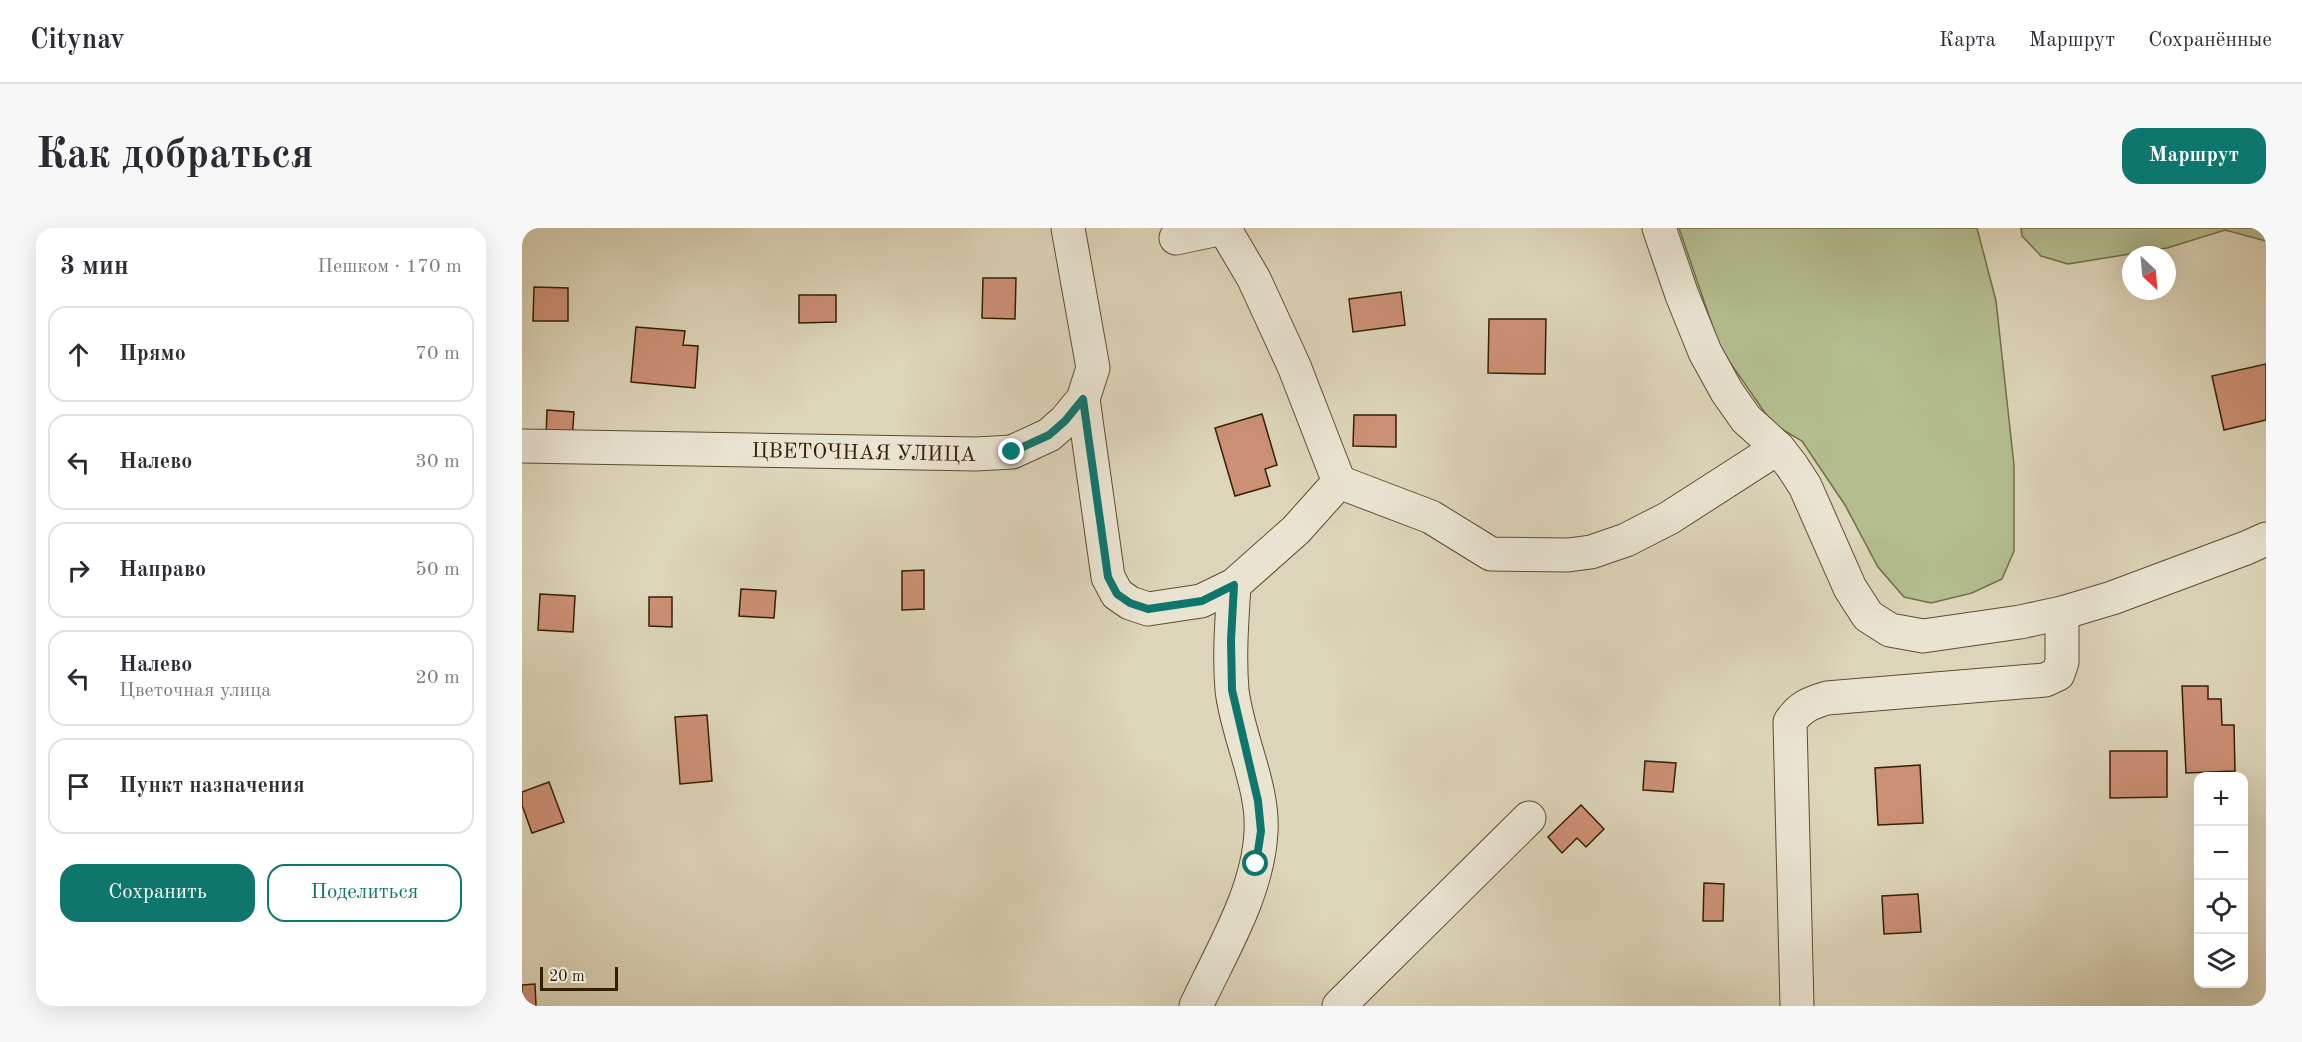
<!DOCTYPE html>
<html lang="ru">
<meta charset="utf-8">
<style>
:root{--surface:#fff;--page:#f7f7f7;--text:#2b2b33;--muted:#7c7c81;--line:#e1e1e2;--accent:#0f766e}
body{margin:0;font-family:"Old Standard TT",serif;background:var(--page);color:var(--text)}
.controls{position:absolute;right:18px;bottom:18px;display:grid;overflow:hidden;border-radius:12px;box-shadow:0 6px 24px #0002}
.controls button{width:54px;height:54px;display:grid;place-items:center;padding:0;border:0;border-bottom:2px solid var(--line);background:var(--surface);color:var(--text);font:30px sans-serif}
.compass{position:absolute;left:1600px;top:18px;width:54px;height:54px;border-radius:50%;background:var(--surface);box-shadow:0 6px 24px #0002;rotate:154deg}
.scale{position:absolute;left:18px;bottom:15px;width:78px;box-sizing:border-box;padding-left:6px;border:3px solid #351f00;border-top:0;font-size:16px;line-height:21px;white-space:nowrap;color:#351f00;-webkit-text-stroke:4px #e9e4d2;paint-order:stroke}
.stop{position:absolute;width:18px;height:18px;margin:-14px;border:4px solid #0f766e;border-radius:50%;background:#fff}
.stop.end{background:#0f766e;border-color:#fff;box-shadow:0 2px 6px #0008}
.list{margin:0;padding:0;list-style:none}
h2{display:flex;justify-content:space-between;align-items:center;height:78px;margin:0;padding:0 24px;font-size:26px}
h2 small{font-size:20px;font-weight:400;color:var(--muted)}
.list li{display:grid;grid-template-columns:39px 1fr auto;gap:18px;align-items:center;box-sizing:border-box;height:96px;margin:0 12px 12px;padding:0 12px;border:2px solid var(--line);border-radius:18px}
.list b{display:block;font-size:22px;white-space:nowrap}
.list p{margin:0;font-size:20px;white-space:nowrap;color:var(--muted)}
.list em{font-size:20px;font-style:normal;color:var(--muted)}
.actions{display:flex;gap:12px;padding:18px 24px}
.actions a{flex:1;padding:14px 0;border:2px solid var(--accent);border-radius:18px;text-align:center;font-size:21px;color:var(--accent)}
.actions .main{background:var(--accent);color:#fff}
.icon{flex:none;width:33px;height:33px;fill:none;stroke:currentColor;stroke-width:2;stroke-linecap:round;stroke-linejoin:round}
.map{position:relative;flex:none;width:1744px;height:778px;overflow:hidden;border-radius:18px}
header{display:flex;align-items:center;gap:36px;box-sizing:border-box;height:84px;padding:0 30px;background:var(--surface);border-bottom:2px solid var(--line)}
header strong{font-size:28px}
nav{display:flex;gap:33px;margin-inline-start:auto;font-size:21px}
.intro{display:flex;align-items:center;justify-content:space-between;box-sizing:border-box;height:144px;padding:0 36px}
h1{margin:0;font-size:42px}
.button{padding:15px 27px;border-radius:18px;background:var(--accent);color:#fff;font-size:21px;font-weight:700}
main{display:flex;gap:36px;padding:0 36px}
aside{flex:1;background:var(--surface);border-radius:18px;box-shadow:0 6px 24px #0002}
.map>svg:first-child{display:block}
.green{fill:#b3bd8e;stroke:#746e47;stroke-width:1.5}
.building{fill:#cc9074;stroke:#351f00;stroke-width:1.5}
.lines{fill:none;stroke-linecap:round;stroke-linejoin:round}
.minor-casing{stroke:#5f4c2e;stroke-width:35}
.minor{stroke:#e9e4d2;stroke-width:33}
.route{stroke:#0f766e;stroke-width:8}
.labels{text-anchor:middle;stroke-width:6;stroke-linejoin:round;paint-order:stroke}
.street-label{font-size:21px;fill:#351f00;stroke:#e9e4d2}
</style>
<header>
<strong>Citynav</strong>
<nav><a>Карта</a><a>Маршрут</a><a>Сохранённые</a></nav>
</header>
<div class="intro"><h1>Как добраться</h1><a class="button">Маршрут</a></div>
<main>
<aside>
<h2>3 мин<small>Пешком · 170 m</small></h2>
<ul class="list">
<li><svg class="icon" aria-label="ahead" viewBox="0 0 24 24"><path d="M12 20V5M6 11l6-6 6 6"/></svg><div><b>Прямо</b></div><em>70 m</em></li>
<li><svg class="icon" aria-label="left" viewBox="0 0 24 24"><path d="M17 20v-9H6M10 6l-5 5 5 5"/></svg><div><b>Налево</b></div><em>30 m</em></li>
<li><svg class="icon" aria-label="right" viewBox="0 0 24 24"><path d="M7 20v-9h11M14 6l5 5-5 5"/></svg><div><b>Направо</b></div><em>50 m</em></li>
<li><svg class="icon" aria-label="left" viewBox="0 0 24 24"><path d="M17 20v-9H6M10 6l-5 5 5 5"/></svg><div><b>Налево</b><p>Цветочная улица</p></div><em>20 m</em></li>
<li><svg class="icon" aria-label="arrive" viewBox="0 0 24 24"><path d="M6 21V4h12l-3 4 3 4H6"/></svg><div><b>Пункт назначения</b></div></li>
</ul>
<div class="actions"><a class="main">Сохранить</a><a>Поделиться</a></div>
</aside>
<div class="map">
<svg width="1744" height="778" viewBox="0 0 1744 778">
<rect width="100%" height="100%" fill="#ddd5b9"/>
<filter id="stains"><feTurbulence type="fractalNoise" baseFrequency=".00333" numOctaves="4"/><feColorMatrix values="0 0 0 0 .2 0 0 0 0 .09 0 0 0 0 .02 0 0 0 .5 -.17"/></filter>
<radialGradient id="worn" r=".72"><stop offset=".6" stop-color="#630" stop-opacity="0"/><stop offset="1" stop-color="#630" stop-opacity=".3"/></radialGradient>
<g class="green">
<path d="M1157,0H1455L1474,73L1492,237V323L1480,351L1450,365L1409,375L1382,369L1356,339L1323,277L1280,213L1256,199L1243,185L1198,120Z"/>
<path d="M1499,0H1744V13L1703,2L1645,20L1546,36L1519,28L1500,8Z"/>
</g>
<g class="building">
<path d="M461,50H494L493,91L460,90Z"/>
<path d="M12,59L46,60V93H11Z"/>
<path d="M879,64L883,97L831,104L827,71Z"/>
<path d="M277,67H314V94L277,95Z"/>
<path d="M967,91H1024L1023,146L966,145Z"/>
<path d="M114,99L163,103L161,117L176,118L173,160L109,154Z"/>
<path d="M1744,136V192L1702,202L1690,148Z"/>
<path d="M25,182L52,184L50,212L24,210Z"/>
<path d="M740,186L755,237L743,241L748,258L713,268L693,200Z"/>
<path d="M832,187H874V219L831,218Z"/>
<path d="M402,342V381L380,382V343Z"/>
<path d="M219,361L254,363L252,390L217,388Z"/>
<path d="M18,366L53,368L51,404L16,402Z"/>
<path d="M127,369H150V399L127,398Z"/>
<path d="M1660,458H1686V471H1699L1700,497H1712L1713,543L1664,545Z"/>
<path d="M185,487L190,553L158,556L153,489Z"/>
<path d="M1588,523H1645V569L1588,570Z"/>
<path d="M1123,533L1154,535L1151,564L1121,562Z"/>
<path d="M1398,537L1401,595L1356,597L1353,540Z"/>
<path d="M27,554L42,594L10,605L0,577V564Z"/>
<path d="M1059,577L1082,601L1064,619L1055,610L1040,625L1026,609Z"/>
<path d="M1182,655L1202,656L1201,693H1181Z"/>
<path d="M1396,666L1399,704L1362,706L1360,668Z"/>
<path d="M13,756L14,778H0V757Z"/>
</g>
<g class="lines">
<defs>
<g id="minor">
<path d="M702,0L732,51L772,138L817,254"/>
<path d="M1137,0L1160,67L1183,124L1205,164L1224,191L1256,220L1270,238L1283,258L1328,360L1346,388L1368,402L1401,408L1498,394L1540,385L1590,370L1724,320L1744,311"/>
<path d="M654,10L701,0"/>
<path d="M561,171L586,349L595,366L608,375L626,381L679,373L712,357L774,302L817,254L909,289L969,326L1046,327L1069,324L1104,312L1147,290L1256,220"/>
<path id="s1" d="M0,218L454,226L490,224L527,207L543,193L561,171L571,140L546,0"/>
<path d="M674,778C699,724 736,665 739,604C742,559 715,507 710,462C707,427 710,391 712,357"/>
<path d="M817,778L1007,590"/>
<path d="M1275,778L1268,494C1278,479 1288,475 1305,470L1523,452L1536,446L1540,434V385"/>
</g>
</defs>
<use href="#minor" class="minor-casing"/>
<use href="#minor" class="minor"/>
</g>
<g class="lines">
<path class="route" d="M490,224L527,207L543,193L561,171L586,349L595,366L608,375L626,381L680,373L712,357L709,412L710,462L736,573L739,603L734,636"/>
</g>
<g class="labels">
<g class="street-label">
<text dy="7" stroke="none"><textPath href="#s1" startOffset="342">ЦВЕТОЧНАЯ УЛИЦА</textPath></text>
</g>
</g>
<rect width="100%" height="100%" filter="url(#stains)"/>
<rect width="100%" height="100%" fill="url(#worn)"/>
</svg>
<div class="controls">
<button>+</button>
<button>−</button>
<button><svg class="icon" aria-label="locate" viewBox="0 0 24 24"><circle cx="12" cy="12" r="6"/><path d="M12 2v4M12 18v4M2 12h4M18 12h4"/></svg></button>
<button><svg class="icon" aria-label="layers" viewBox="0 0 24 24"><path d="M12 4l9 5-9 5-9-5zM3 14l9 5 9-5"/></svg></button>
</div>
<svg class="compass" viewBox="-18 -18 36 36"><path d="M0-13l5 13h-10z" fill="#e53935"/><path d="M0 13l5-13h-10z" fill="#7c7c81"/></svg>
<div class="scale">20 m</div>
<div class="stop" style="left:734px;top:636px"></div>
<div class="stop end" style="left:490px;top:224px"></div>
</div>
</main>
